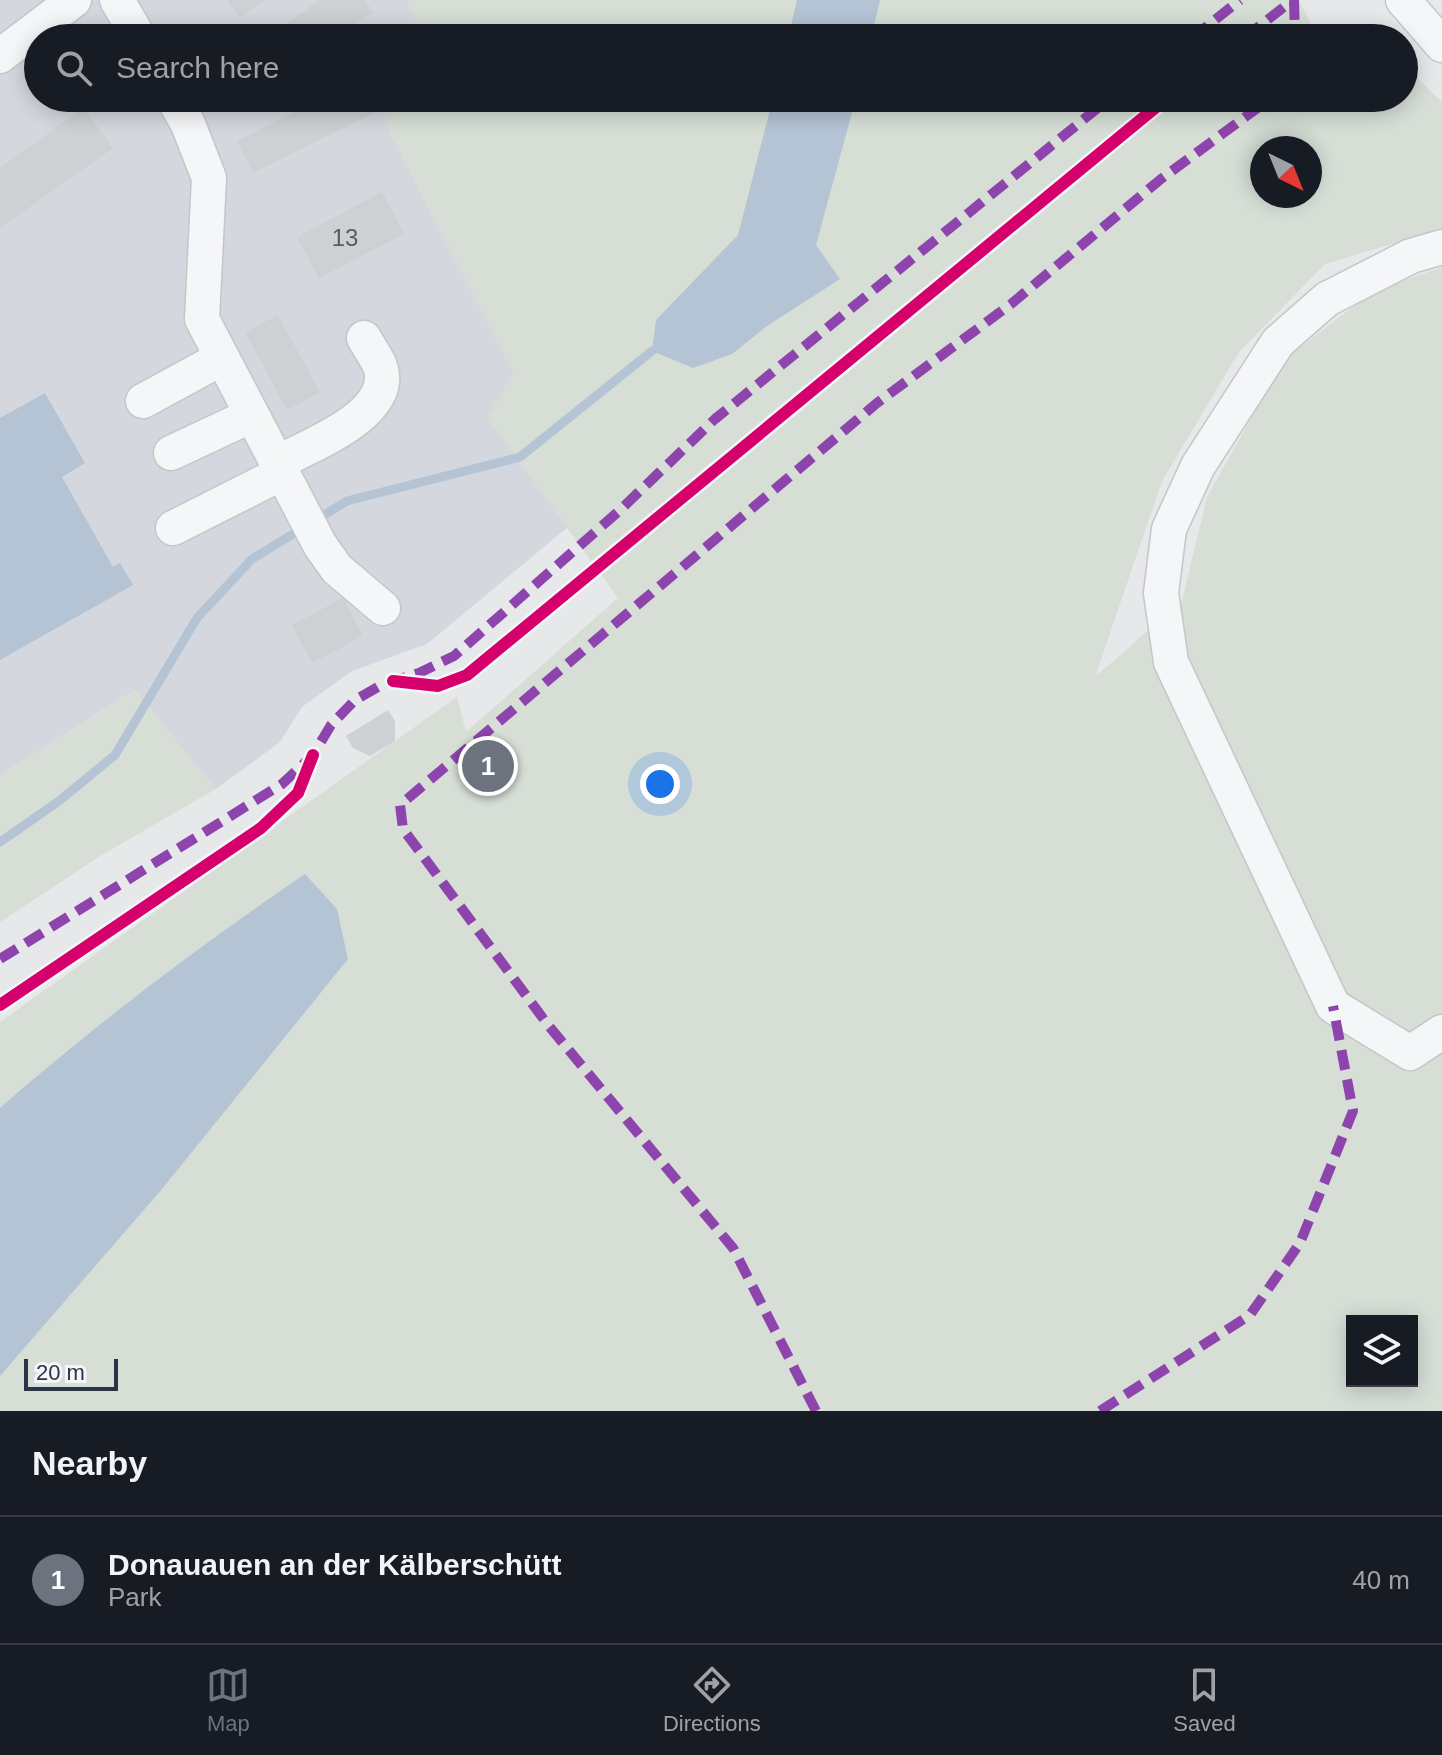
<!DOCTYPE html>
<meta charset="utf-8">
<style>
:root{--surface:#171b24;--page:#242831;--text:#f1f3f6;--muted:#9ea1a6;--line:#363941;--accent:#6c737f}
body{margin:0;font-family:Arial,sans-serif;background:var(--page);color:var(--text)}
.controls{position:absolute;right:24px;bottom:24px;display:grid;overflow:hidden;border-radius:0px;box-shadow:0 4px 20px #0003}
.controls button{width:72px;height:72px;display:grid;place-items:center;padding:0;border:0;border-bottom:2px solid var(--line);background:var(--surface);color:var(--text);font:40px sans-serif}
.compass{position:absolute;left:1250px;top:136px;width:72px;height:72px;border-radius:50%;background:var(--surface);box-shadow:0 4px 20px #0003;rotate:137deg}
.scale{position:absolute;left:24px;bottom:20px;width:94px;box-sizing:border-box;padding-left:8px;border:4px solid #2b3445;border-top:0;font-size:22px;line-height:28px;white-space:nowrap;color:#2b3445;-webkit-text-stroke:6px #f4f6f9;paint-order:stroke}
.you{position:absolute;left:660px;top:784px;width:28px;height:28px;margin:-20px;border:6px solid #fff;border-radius:50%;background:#1a73e8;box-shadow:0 0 0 12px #1a73e833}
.badge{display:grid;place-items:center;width:52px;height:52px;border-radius:50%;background:var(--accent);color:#fff;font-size:26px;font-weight:700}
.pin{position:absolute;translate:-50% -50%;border:4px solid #fff;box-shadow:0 2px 8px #0006}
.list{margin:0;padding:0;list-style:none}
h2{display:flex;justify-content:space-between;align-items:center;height:104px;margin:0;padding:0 32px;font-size:34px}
h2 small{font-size:26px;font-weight:400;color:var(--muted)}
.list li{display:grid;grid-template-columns:52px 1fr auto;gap:24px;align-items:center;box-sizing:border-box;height:128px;padding:0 32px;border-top:2px solid var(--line)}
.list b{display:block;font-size:30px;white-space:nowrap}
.list p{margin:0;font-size:26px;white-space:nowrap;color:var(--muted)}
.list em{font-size:26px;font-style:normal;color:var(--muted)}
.icon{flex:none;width:44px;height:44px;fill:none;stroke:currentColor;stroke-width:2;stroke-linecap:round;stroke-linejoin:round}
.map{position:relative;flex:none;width:1442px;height:1411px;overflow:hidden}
.search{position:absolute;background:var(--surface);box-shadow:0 4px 20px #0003;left:24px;right:24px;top:24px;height:88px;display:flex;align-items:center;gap:20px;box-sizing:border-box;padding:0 28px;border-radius:44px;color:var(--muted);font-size:30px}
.sheet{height:232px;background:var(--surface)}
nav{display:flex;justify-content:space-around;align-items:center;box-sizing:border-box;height:112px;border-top:2px solid var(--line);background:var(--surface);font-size:22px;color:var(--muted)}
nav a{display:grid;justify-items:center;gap:4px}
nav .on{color:var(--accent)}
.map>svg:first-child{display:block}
.built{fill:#d4d7dd}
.green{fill:#d6ded6;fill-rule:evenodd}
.water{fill:#b4c4d5}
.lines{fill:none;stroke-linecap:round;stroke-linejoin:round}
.stream{stroke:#b4c4d5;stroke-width:9}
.building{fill:#ced0d3}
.minor-casing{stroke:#c4c6c8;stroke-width:37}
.minor{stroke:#f5f6f7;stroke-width:34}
.quiet{stroke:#8e44ad;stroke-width:10;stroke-dasharray:20 10;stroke-linecap:butt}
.cycleway-casing{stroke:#f4f6f9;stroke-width:17}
.cycleway{stroke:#d6006c;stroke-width:12}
.labels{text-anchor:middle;stroke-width:8;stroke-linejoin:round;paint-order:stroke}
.number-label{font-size:24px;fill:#545c69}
</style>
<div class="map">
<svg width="1442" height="1411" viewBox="0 0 1442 1411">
<rect width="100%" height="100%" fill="#e6e8ea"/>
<path class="built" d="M0,0H407L427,38H38V98H414L383,118L585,513L427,644L352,671L302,707L280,742L216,789L135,690L0,775Z"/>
<g class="green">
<path d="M407,0H1299L1316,35L1315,38H427Z"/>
<path d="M1363,24L1377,38H1338Z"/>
<path d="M1404,65L1442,102V229L1325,264L1239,352L1162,481L1095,677L1182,601L1207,497L1284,360L1372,292L1442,267V1411H0V1022L457,697L466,732L618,598L487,418L513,373L383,118L414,98H1404ZM1262,148H1310V196H1262ZM1352,1321H1412V1381H1352Z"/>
<path d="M136,690L216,789L100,856L0,922V775Z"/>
</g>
<g class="water">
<path d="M797,0H880L871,38H788Z"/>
<path d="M773,98H856L816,245L840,279L767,326L732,354L693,368L652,351L656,320L738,235Z"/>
<path d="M45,393L85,463L62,477L113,567L120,563L133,585L0,660V418Z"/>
<path d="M305,874L337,909L348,959L162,1189L0,1376V1108C97,1023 198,947 305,874Z"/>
</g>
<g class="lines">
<g class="stream">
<path d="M316,520L347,501L520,457L652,351"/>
<path d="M0,842L59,801L115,755L197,618L252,559L303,528"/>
</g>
</g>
<g class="building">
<path d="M227,0H264L240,18Z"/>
<path d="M320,0H365L373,12L335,38H264Z"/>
<path d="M322,98H404L253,173L237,141Z"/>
<path d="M84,108L113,148L0,228V168Z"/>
<path d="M382,192L404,234L319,278L297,237Z"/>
<path d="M278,315L320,392L287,410L245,332Z"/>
<path d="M343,598L363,636L312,663L292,625Z"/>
<path d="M388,710L395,721V741L370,756L353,748L346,736Z"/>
</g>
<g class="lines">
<defs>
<g id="minor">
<path d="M117,0L139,38"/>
<path d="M1403,0L1442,45"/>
<path d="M0,56L74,0"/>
<path d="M173,98L188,124L209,178L202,319L320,545L337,569L383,608"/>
<path d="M1442,247L1411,256L1327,299L1278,342L1198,466L1169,529L1161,593L1171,662L1333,1006L1410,1053L1442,1032"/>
<path d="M143,401L222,358"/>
<path d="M171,453L252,415"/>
<path d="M277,463C308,446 397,414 380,366C376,357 369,347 364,338"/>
<path d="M173,528L282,473"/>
</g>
</defs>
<use href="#minor" class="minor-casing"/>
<use href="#minor" class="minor"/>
<g class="quiet">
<path d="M1294,0L1295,38"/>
<path d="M1192,38L1240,0"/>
<path d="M1244,38L1293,0"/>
<path d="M0,959L282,784L313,755L331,725L355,700L385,683L419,673L454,656L619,511L715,419L1110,98"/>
<path d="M816,1411L733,1248L548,1025L403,829L400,805L877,403L1011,304L1161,179L1271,98"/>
<path d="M1100,1411L1250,1315L1300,1243L1353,1111L1333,1006"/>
</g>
<defs>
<g id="cycleway">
<path d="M393,681L438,686L467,675L1167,98"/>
<path d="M0,1005L261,828L298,793L313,755"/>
</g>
</defs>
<use href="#cycleway" class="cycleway-casing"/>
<use href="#cycleway" class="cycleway"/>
</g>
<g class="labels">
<g class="number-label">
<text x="345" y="246">13</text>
</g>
</g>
</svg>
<div class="controls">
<button><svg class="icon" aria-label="layers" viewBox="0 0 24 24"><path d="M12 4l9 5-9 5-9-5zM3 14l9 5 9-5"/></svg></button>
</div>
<svg class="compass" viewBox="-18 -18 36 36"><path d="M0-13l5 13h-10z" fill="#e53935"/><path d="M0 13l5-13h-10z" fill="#9ea1a6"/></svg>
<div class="scale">20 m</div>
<div class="you"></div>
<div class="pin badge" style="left:488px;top:766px">1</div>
<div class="search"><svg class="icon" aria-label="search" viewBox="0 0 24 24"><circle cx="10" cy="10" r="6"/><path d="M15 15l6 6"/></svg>Search here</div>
</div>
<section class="sheet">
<h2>Nearby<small></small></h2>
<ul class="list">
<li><span class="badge">1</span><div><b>Donauauen an der Kälberschütt</b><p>Park</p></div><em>40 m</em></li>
</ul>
</section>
<nav>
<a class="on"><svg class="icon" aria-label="map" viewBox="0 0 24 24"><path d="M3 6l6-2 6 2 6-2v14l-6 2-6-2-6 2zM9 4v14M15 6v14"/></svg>Map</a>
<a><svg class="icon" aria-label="directions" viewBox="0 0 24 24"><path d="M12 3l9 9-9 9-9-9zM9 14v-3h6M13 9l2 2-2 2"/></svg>Directions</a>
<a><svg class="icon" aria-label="saved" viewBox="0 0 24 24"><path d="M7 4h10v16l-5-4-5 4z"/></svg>Saved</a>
</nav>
